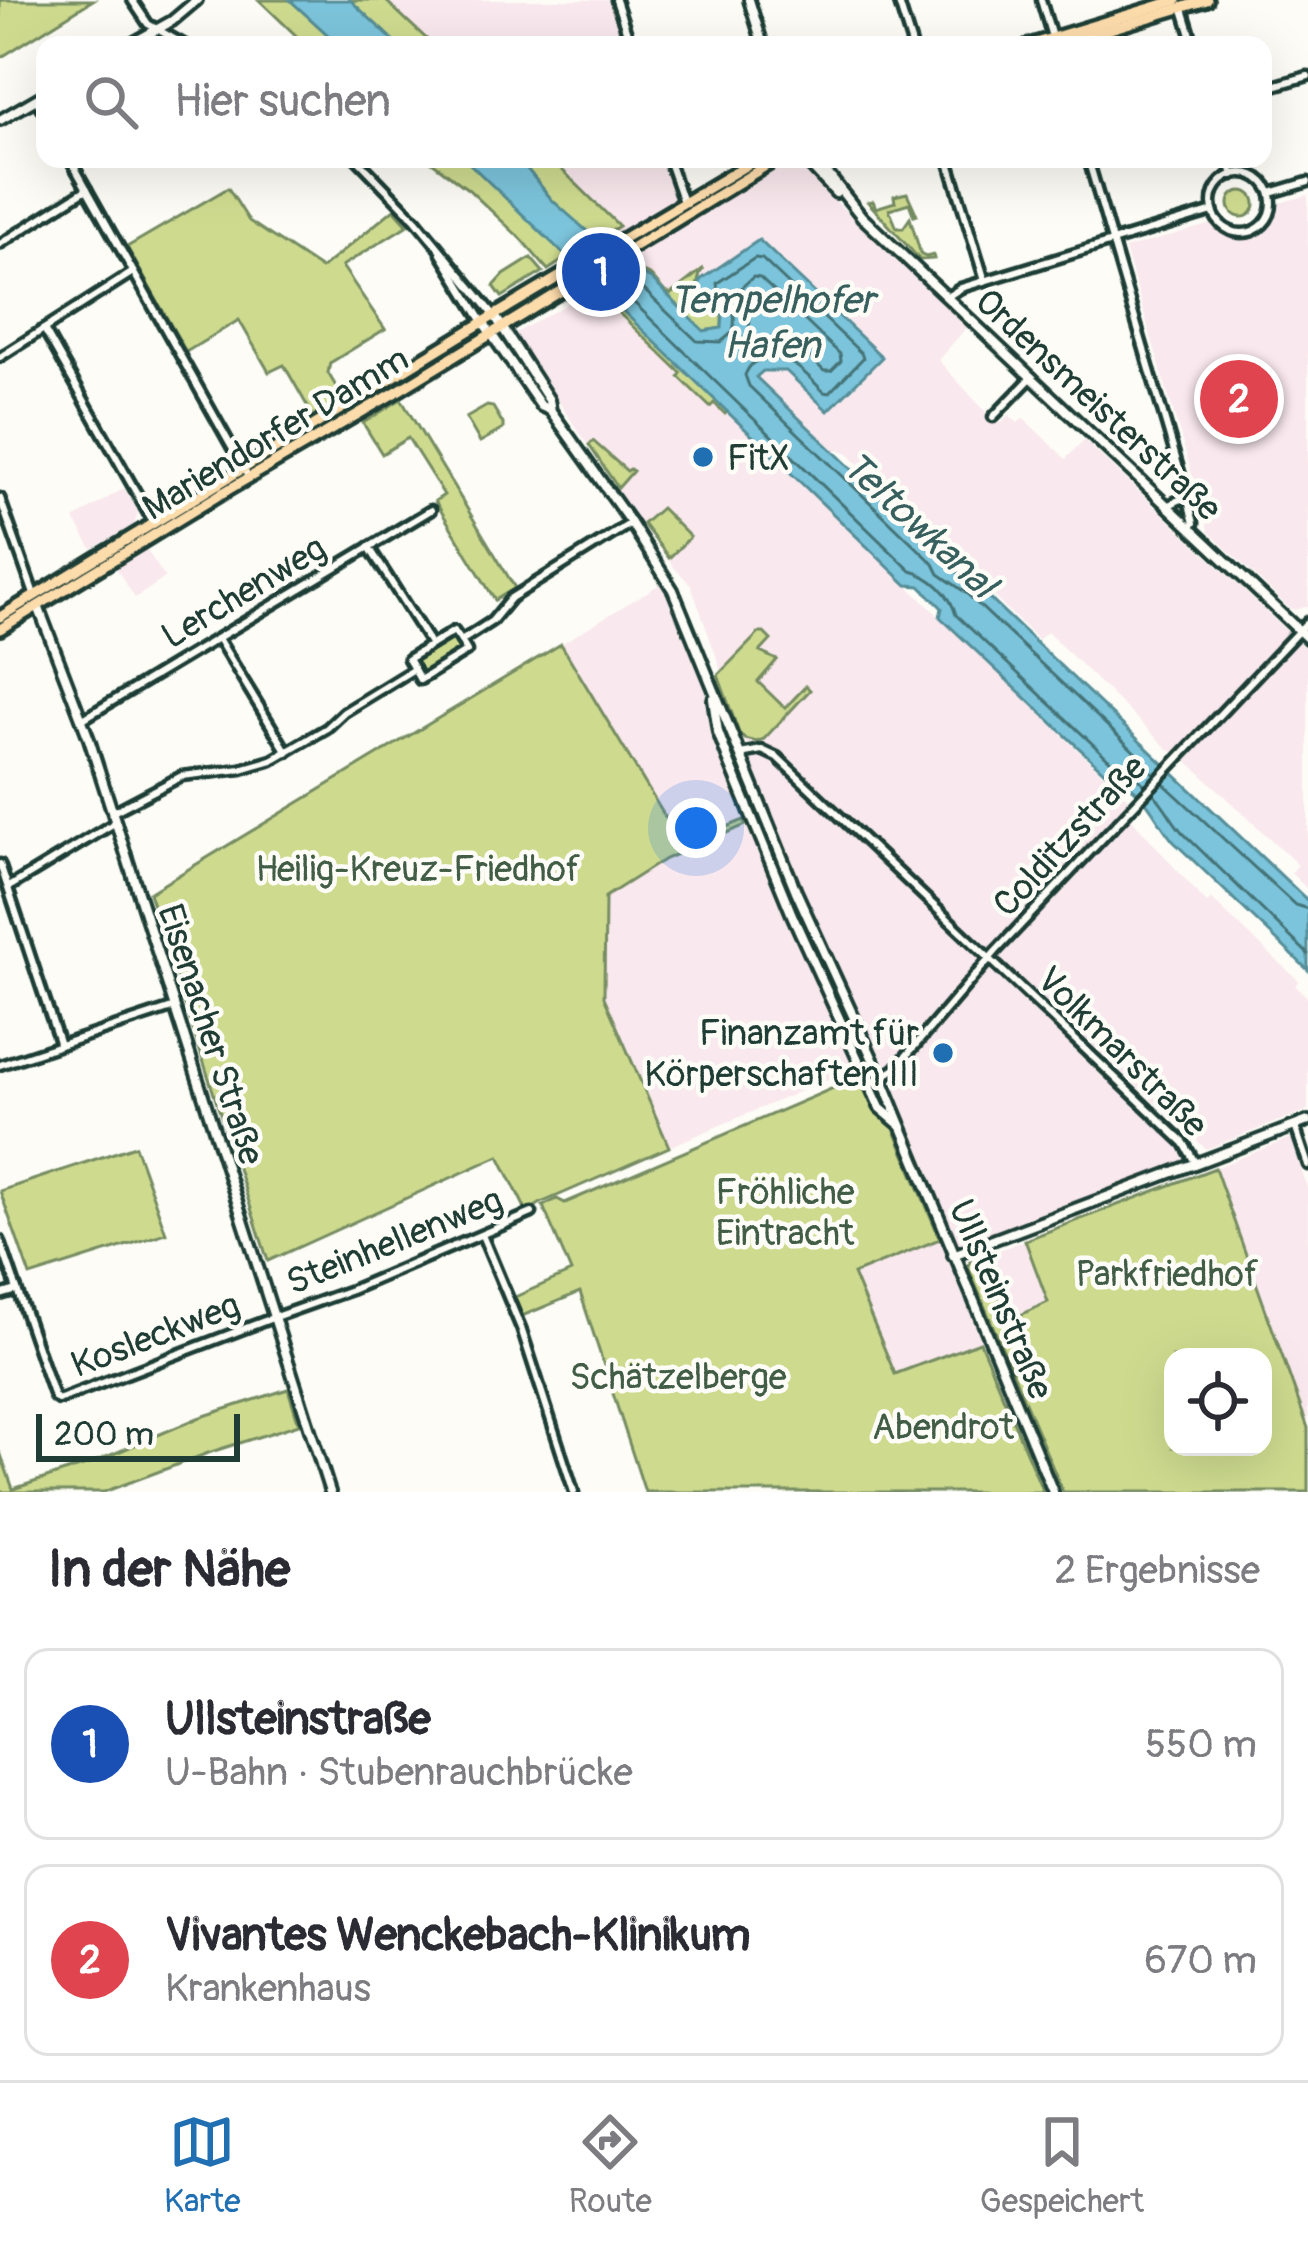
<!DOCTYPE html>
<html lang="de">
<meta charset="utf-8">
<style>
:root{--surface:#fff;--page:#f2f2f3;--text:#2b2b33;--muted:#7c7c81;--line:#e1e1e2;--accent:#1f6fb2}
body{margin:0;font-family:Pangolin,sans-serif;background:var(--page);color:var(--text)}
.controls{position:absolute;right:36px;bottom:36px;display:grid;overflow:hidden;border-radius:24px;box-shadow:0 12px 48px #0002}
.controls button{width:108px;height:108px;display:grid;place-items:center;padding:0;border:0;border-bottom:3px solid var(--line);background:var(--surface);color:var(--text);font:60px sans-serif}
.scale{position:absolute;left:36px;bottom:30px;width:204px;box-sizing:border-box;padding-left:12px;border:6px solid #1f3d34;border-top:0;font-size:33px;line-height:42px;white-space:nowrap;color:#1f3d34;-webkit-text-stroke:9px #fdfcf7;paint-order:stroke}
.you{position:absolute;left:696px;top:828px;width:42px;height:42px;margin:-30px;border:9px solid #fff;border-radius:50%;background:#1a73e8;box-shadow:0 0 0 18px #1a73e833}
.badge{display:grid;place-items:center;width:78px;height:78px;border-radius:50%;background:var(--accent);color:#fff;font-size:39px;font-weight:700}
.pin{position:absolute;translate:-50% -50%;border:6px solid #fff;box-shadow:0 3px 12px #0006}
.list{margin:0;padding:0;list-style:none}
h2{display:flex;justify-content:space-between;align-items:center;height:156px;margin:0;padding:0 48px;font-size:51px}
h2 small{font-size:39px;font-weight:400;color:var(--muted)}
.list li{display:grid;grid-template-columns:78px 1fr auto;gap:36px;align-items:center;box-sizing:border-box;height:192px;margin:0 24px 24px;padding:0 24px;border:3px solid var(--line);border-radius:24px}
.list b{display:block;font-size:45px;white-space:nowrap}
.list p{margin:0;font-size:39px;white-space:nowrap;color:var(--muted)}
.list em{font-size:39px;font-style:normal;color:var(--muted)}
.icon{flex:none;width:66px;height:66px;fill:none;stroke:currentColor;stroke-width:2;stroke-linecap:round;stroke-linejoin:round}
.map{position:relative;flex:none;width:1308px;height:1492px;overflow:hidden}
.search{position:absolute;background:var(--surface);box-shadow:0 12px 48px #0002;left:36px;right:36px;top:36px;height:132px;display:flex;align-items:center;gap:30px;box-sizing:border-box;padding:0 42px;border-radius:24px;color:var(--muted);font-size:45px}
.sheet{height:588px;background:var(--surface)}
nav{display:flex;justify-content:space-around;align-items:center;box-sizing:border-box;height:168px;border-top:3px solid var(--line);background:var(--surface);font-size:33px;color:var(--muted)}
nav a{display:grid;justify-items:center;gap:6px}
nav .on{color:var(--accent)}
.map>svg:first-child{display:block}
.built{fill:#f9e8ed}
.green{fill:#cedb8f;stroke:#768c62;stroke-width:3;fill-rule:evenodd}
.water{fill:#7bc4db;stroke:#568e98;stroke-width:3}
.pier{fill:#fdfcf7}
.lines{fill:none;stroke-linecap:round;stroke-linejoin:round}
.shore{stroke:#447377;stroke-width:3}
.minor-casing{stroke:#1f3d34;stroke-width:15}
.tertiary-casing{stroke:#1f3d34;stroke-width:16}
.secondary-casing{stroke:#1f3d34;stroke-width:16}
.primary-casing{stroke:#1f3d34;stroke-width:18}
.minor{stroke:#fdfcf7;stroke-width:6}
.tertiary{stroke:#fdfcf7;stroke-width:8}
.secondary{stroke:#fdfcf7;stroke-width:8}
.primary{stroke:#fddcac;stroke-width:9}
.poi-dot{fill:#1f6fb2;stroke:#fdfcf7;stroke-width:4.5}
.labels{text-anchor:middle;stroke-width:9;stroke-linejoin:round;paint-order:stroke}
.street-label{font-size:36px;fill:#1f3d34;stroke:#fdfcf7}
.poi-label{font-size:36px;fill:#1f3d34;stroke:#fdfcf7;text-anchor:start}
.park-label{font-size:36px;fill:#425d46;stroke:#fdfcf7}
.water-label{font-size:39px;font-style:italic;fill:#365f5e;stroke:#fdfcf7}
</style>
<div class="map">
<svg width="1308" height="1492" viewBox="0 0 1308 1492">
<rect width="100%" height="100%" fill="#fdfcf7"/>
<filter id="ink" filterUnits="userSpaceOnUse"><feTurbulence type="fractalNoise" baseFrequency=".00833" numOctaves="2"/><feDisplacementMap in="SourceGraphic" scale="24" xChannelSelector="R" yChannelSelector="G"/><feConvolveMatrix kernelMatrix="1 2 1 2 8 2 1 2 1" color-interpolation-filters="sRGB"/></filter>
<g filter="url(#ink)">
<g class="built">
<path d="M385,0H612L627,45H433Z"/>
<path d="M551,159H664L675,198L605,242L600,237L619,225Z"/>
<path d="M787,159H795L823,190L969,325L938,360L995,422L1001,423L1009,415L1018,423L1023,418L1066,459L1084,440L1308,651V890L1291,873L1298,865L1192,765L1167,748L1047,632L1038,640L848,454L838,450L834,453L756,377L763,371H786L828,411L882,357L759,240L699,281L722,310L703,331L619,261Z"/>
<path d="M1308,195V606L1295,610L1289,608L1209,532L1125,249L1211,224L1228,238L1241,240L1251,237L1263,234L1273,225L1280,203Z"/>
<path d="M597,287L1132,802L990,950L781,754L769,747L747,744L740,738L718,661L691,585L674,567L632,512L514,334Z"/>
<path d="M124,488L138,512L134,525L92,549L74,519Z"/>
<path d="M146,549L165,578L135,598L116,568Z"/>
<path d="M662,583L703,683L714,733L757,842L802,948L857,1067L669,1147L604,997L605,897L665,859L684,851L561,644Z"/>
<path d="M755,755L776,762L982,958L892,1064H884L878,1059L807,903L750,764Z"/>
<path d="M1129,816L1200,896L1207,903L1211,899L1299,981L1295,985L1308,998V1110L1206,1149L997,959Z"/>
<path d="M991,966L1181,1146L1184,1152L1183,1159L1177,1164L962,1245L953,1240L891,1089L892,1083Z"/>
<path d="M1291,1138L1308,1190V1428L1215,1168Z"/>
<path d="M941,1238L984,1340L895,1375L853,1274Z"/>
<path d="M1025,1240L1048,1302L1009,1320L982,1257Z"/>
</g>
<g class="green">
<path d="M0,0H93L0,58Z"/>
<path d="M259,0H290L339,45H306Z"/>
<path d="M350,0H385L433,45H398Z"/>
<path d="M428,159H465L568,257L548,270L521,239L469,190Z"/>
<path d="M519,159H551L619,226L595,241L552,200Z"/>
<path d="M228,188L249,221L321,269L394,209L408,225L342,266L385,329L330,363L328,373L343,398L313,416L284,365L269,372L239,320L186,352L127,247Z"/>
<circle cx="1242" cy="204" r="13"/>
<path d="M907,193L917,215L914,216L909,203L889,209L897,228H903L910,218L921,255L926,257L933,255L934,259L920,260L868,202L873,201L876,208L895,202L894,196Z"/>
<path d="M531,258L543,272L502,297L494,286L504,275Z"/>
<path d="M630,266L651,276L665,292L671,294L704,268L700,273L697,287L712,308L717,305L722,310V328L703,331L651,278L626,268Z"/>
<path d="M599,285L728,411L725,414L714,403L710,407L679,377L681,373L593,288Z"/>
<path d="M475,332L478,336L257,469L256,467Z"/>
<path d="M401,399L515,588L495,600L435,501L444,495L408,438L382,454L363,423Z"/>
<path d="M487,406L493,407L503,424V429L480,442L466,418Z"/>
<path d="M593,441L627,471L630,469L633,471L618,488L589,445Z"/>
<path d="M661,508L690,537L669,558L643,524Z"/>
<path d="M759,633H764L771,640L760,652L777,660L758,682L785,708L806,686L810,690L764,739L757,742L745,739L739,733L718,675Z"/>
<path d="M454,637L460,646L459,652L426,673H419L414,663L416,657L448,638Z"/>
<path d="M561,644L682,845L744,820L746,825L665,859L605,897L604,997L669,1147L541,1203L527,1212L499,1156L268,1261L149,893Z"/>
<path d="M859,1077L873,1109L893,1126L940,1239L853,1274L895,1374L980,1342L1043,1492H645L580,1292L522,1316L515,1297L571,1272L543,1206L557,1199L565,1203Z"/>
<path d="M135,1146L166,1233L30,1276L0,1191Z"/>
<path d="M1215,1168L1308,1428V1492H1063L968,1267L971,1261L982,1257L1010,1320L1048,1302L1025,1240ZM1263,1357V1447H1173V1357Z"/>
<path d="M288,1389L299,1424L211,1452L104,1492H0V1452L13,1489L92,1463L198,1418Z"/>
</g>
<g class="water">
<path d="M290,0H350L398,45H339Z"/>
<path d="M465,159H519L552,200L633,272L636,271L651,279L704,331L722,328L723,313L700,289V280L759,240L882,357L828,411L786,371H763L756,377L947,560V563L966,580L969,579L1308,901V970L1174,842C1156,822 1143,783 1112,779L940,617L942,608L920,586L907,585Z"/>
</g>
<path class="pier" d="M600,237L630,266L593,288L563,260Z"/>
<g class="lines">
<g class="shore">
<path d="M753,277L760,278L840,354L841,361L831,371H824C788,336 793,348 749,344L750,310L741,288Z"/>
<path d="M1163,783L1295,905L1308,909"/>
<path d="M1145,785L1129,770L1116,766L956,615C950,593 931,576 911,571L625,294V286L629,284L641,287L697,341L721,342L733,332C737,312 733,303 718,290L717,283L755,258L762,259L861,353L863,358L829,393L824,392C806,375 794,356 767,359C754,360 750,364 745,375L749,386L934,564L939,574L965,592L1138,755L1155,775"/>
<path d="M1153,793C1166,806 1171,820 1183,833L1308,954"/>
</g>
<defs>
<g id="minor">
<path d="M132,0L148,24L185,45"/>
<path d="M616,0L631,45"/>
<path d="M898,0L912,45"/>
<path d="M1041,0L1052,37"/>
<path d="M1183,9L1194,45"/>
<path d="M1263,89L1308,76"/>
<path d="M36,99L45,115"/>
<path d="M70,159L249,478"/>
<path d="M357,159L416,220L495,316"/>
<path d="M668,159L683,202"/>
<path d="M948,159L985,281"/>
<path d="M1088,159L1185,489L1194,523L1191,527"/>
<path d="M1228,159L1233,175"/>
<circle cx="1242" cy="203" r="30"/>
<path d="M1271,193L1308,182"/>
<path d="M0,244L87,189"/>
<path d="M441,254L483,322"/>
<path d="M947,297L961,288L1213,211"/>
<path d="M44,329L154,524"/>
<path d="M0,357L133,272"/>
<path d="M993,417L1032,377"/>
<path d="M0,498L35,597"/>
<path d="M1167,506L1187,496"/>
<path d="M369,547L431,645"/>
<path d="M219,640L287,752"/>
<path d="M461,641L492,621L511,598L631,523"/>
<path d="M414,669L420,680L467,651L461,641"/>
<path d="M414,669L408,659L454,631L461,641"/>
<path d="M83,719L431,510"/>
<path d="M740,754L762,750L777,757L1184,1143L1196,1164"/>
<path d="M113,812L182,776L241,769L272,760L327,728L344,712L414,669"/>
<path d="M0,864L60,1045"/>
<path d="M9,887L116,822"/>
<path d="M0,1065L175,1007"/>
<path d="M870,1084L895,1069L996,951L1308,621"/>
<path d="M1295,1126L1308,1165"/>
<path d="M482,1235L521,1328L574,1492"/>
<path d="M0,1240L54,1397L58,1400L275,1317L351,1290L532,1213"/>
<path d="M0,1295L17,1290"/>
</g>
<g id="tertiary">
<path d="M804,159L836,193"/>
<path d="M816,159L862,217L1308,639"/>
<path d="M495,316L549,400L551,411L631,523L673,590L796,891L882,1079L1053,1492"/>
<path d="M483,322L541,406L550,410"/>
<path d="M38,606L89,739L330,1492"/>
<path d="M713,699L718,732L728,759L792,915L880,1108L901,1126"/>
<path d="M953,1255L1308,1121"/>
</g>
<g id="secondary">
<path d="M749,0L763,45"/>
<path d="M129,45L172,21L197,0"/>
<path d="M0,120L45,94"/>
</g>
<g id="primary">
<path d="M1029,45L1177,0"/>
<path d="M1057,45L1207,0"/>
<path d="M0,617L475,327L757,159"/>
<path d="M0,629L219,495L401,389L777,159"/>
</g>
</defs>
<use href="#minor" class="minor-casing"/>
<use href="#tertiary" class="tertiary-casing"/>
<use href="#secondary" class="secondary-casing"/>
<use href="#primary" class="primary-casing"/>
<use href="#minor" class="minor"/>
<use href="#tertiary" class="tertiary"/>
<use href="#secondary" class="secondary"/>
<use href="#primary" class="primary"/>
</g>
</g>
<g class="poi-dot">
<circle cx="703" cy="457" r="12"/>
<circle cx="943" cy="1053" r="12"/>
</g>
<g class="labels">
<g class="street-label">
<text transform="translate(1099 404) rotate(43)" y="13">Ordensmeisterstraße</text>
<text transform="translate(275 432) rotate(-31)" y="13">Mariendorfer Damm</text>
<text transform="translate(243 591) rotate(-31)" y="13">Lerchenweg</text>
<text transform="translate(1069 835) rotate(-47)" y="13">Colditzstraße</text>
<text transform="translate(212 1034) rotate(72)" y="13">Eisenacher Straße</text>
<text transform="translate(1123 1051) rotate(45)" y="13">Volkmarstraße</text>
<text transform="translate(394 1240) rotate(-22)" y="13">Steinhellenweg</text>
<text transform="translate(1002 1299) rotate(67)" y="13">Ullsteinstraße</text>
<text transform="translate(155 1334) rotate(-21)" y="13">Kosleckweg</text>
</g>
<g class="poi-label">
<text x="727" y="470">FitX</text>
<text x="919" y="1045" text-anchor="end">Finanzamt für<tspan x="919" dy="41">Körperschaften III</tspan></text>
</g>
<g class="park-label">
<text x="418" y="881">Heilig-Kreuz-Friedhof</text>
<text x="785" y="1204">Fröhliche<tspan x="785" dy="41">Eintracht</tspan></text>
<text x="1167" y="1286">Parkfriedhof</text>
<text x="678" y="1389">Schätzelberge</text>
<text x="943" y="1439">Abendrot</text>
</g>
<g class="water-label">
<text x="772" y="313">Tempelhofer<tspan x="772" dy="45">Hafen</tspan></text>
<text transform="translate(920 524) rotate(43)" y="14">Teltowkanal</text>
</g>
</g>
</svg>
<div class="controls">
<button><svg class="icon" aria-label="locate" viewBox="0 0 24 24"><circle cx="12" cy="12" r="6"/><path d="M12 2v4M12 18v4M2 12h4M18 12h4"/></svg></button>
</div>
<div class="scale">200 m</div>
<div class="you"></div>
<div class="pin badge" style="left:601px;top:272px;background:#1a4fb4">1</div>
<div class="pin badge" style="left:1239px;top:399px;background:#e0444e">2</div>
<div class="search"><svg class="icon" aria-label="search" viewBox="0 0 24 24"><circle cx="10" cy="10" r="6"/><path d="M15 15l6 6"/></svg>Hier suchen</div>
</div>
<section class="sheet">
<h2>In der Nähe<small>2 Ergebnisse</small></h2>
<ul class="list">
<li><span class="badge" style="background:#1a4fb4">1</span><div><b>Ullsteinstraße</b><p>U-Bahn · Stubenrauchbrücke</p></div><em>550 m</em></li>
<li><span class="badge" style="background:#e0444e">2</span><div><b>Vivantes Wenckebach-Klinikum</b><p>Krankenhaus</p></div><em>670 m</em></li>
</ul>
</section>
<nav>
<a class="on"><svg class="icon" aria-label="map" viewBox="0 0 24 24"><path d="M3 6l6-2 6 2 6-2v14l-6 2-6-2-6 2zM9 4v14M15 6v14"/></svg>Karte</a>
<a><svg class="icon" aria-label="directions" viewBox="0 0 24 24"><path d="M12 3l9 9-9 9-9-9zM9 14v-3h6M13 9l2 2-2 2"/></svg>Route</a>
<a><svg class="icon" aria-label="saved" viewBox="0 0 24 24"><path d="M7 4h10v16l-5-4-5 4z"/></svg>Gespeichert</a>
</nav>
